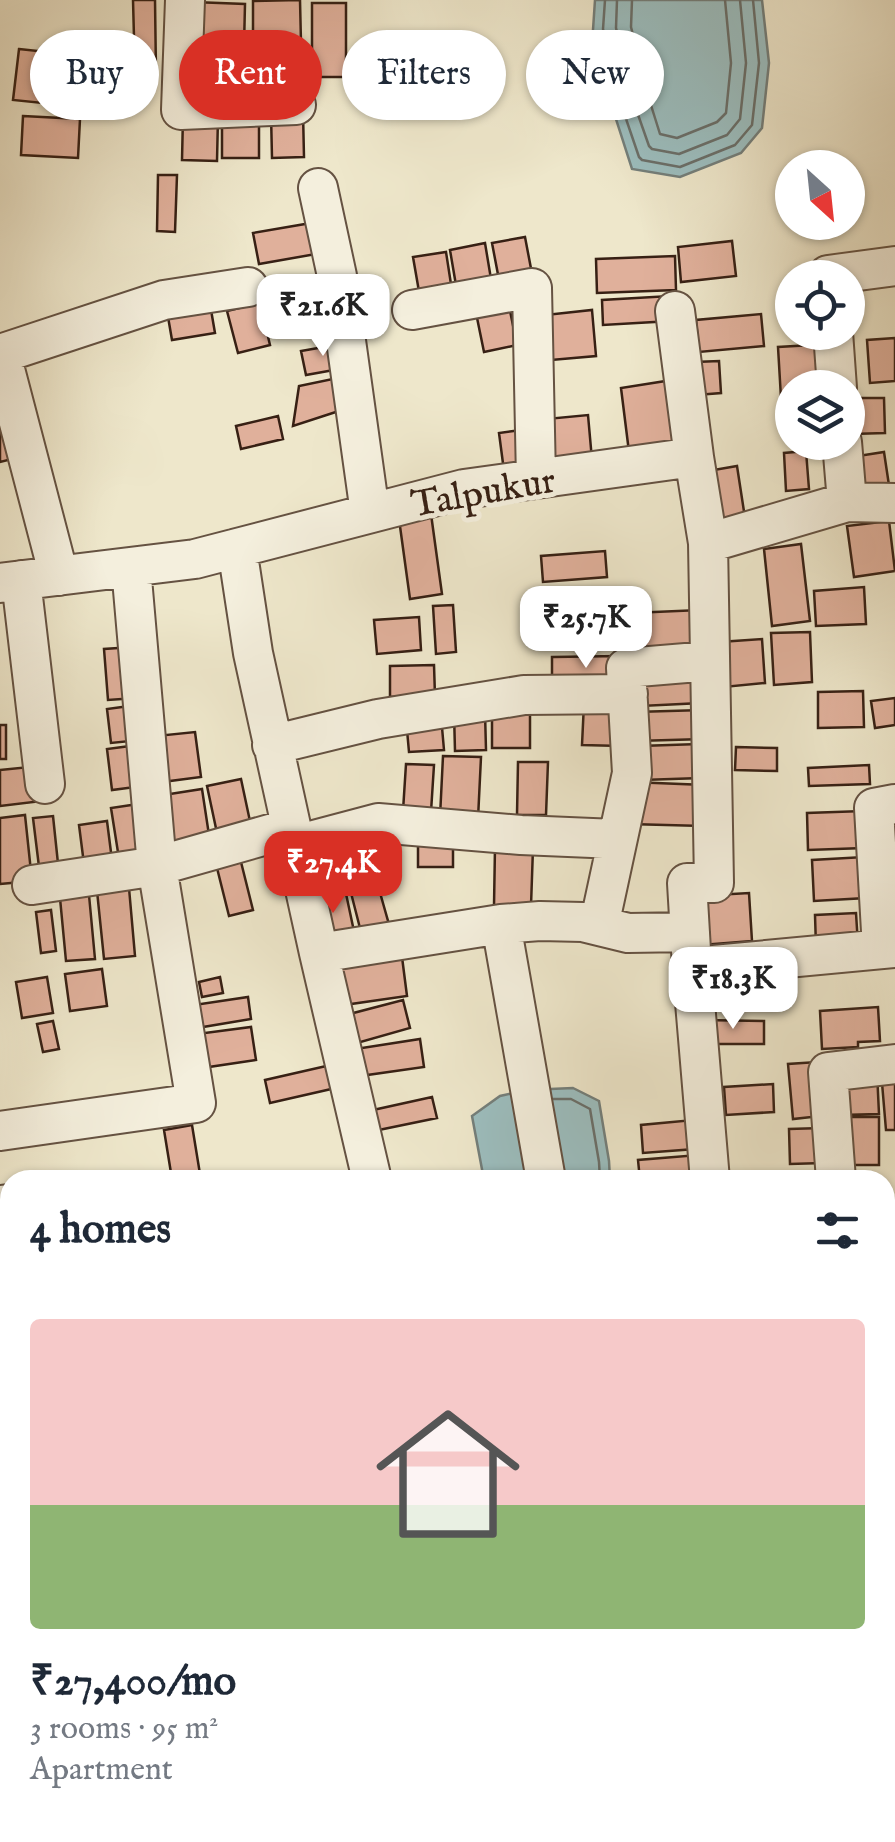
<!DOCTYPE html>
<meta charset="utf-8">
<style>
body{margin:0;font-family:"IM FELL English",serif;background:#f2f2f3;color:#1f2937;height:100vh;display:flex;flex-direction:column;font-size:38px;white-space:nowrap}
*{box-sizing:border-box;margin:0}
p{font-size:32px;color:#747a83}
.icon{flex:none;width:55px;height:55px;fill:none;stroke:currentColor;stroke-width:2;stroke-linecap:round;stroke-linejoin:round}
.map{position:relative;flex:1;overflow:hidden}
.drawer{position:absolute;left:0px;top:1170px;width:895px;height:672px;display:flex;flex-direction:column;background:#fff;border-radius:30px 30px 0 0;box-shadow:0 2px 8px #0004}
.drawer>*{flex:none}
.banner{position:absolute;left:30px;top:30px;width:835px;height:90px;display:flex;gap:20px}
.needle{width:65px;rotate:153deg}
.controls{position:absolute;left:775px;top:150px;display:grid;gap:20px}
.controls a{display:grid;place-items:center;width:90px;height:90px;border-radius:50%;background:#fff;box-shadow:0 2px 8px #0004;font-size:50px}
.price{position:absolute;translate:-50% -85px;padding:0 22px;border-radius:20px;background:#fff;color:#222;font-size:32px;line-height:65px;filter:drop-shadow(0 2px 5px #0008)}
.price::after{content:'';position:absolute;left:50%;top:60px;width:30px;height:22px;margin-left:-15px;background:inherit;clip-path:polygon(0 0,100% 0,50% 100%)}
.price.selected{background:#d93025;color:#fff}
ul{padding:0;list-style:none}
li{display:grid;align-content:center;gap:20px;height:530px;padding:0 30px}
li+li{border-top:2px solid #e0e1e3}
li span{display:grid;place-items:center;height:310px;border-radius:10px;color:#555}
li>.icon{margin-inline-start:auto}
span .icon{width:180px;height:180px;fill:#fffc;stroke-width:1}
li b{font-size:42px}
h2{display:flex;justify-content:space-between;align-items:center;height:120px;padding:0 30px;font-size:42px}
.chip{padding:0 35px;border-radius:45px;background:#fff;box-shadow:0 2px 8px #0004;font-size:35px;line-height:90px}
.chip.selected{background:#d93025;color:#fff}
.map>svg:first-child{display:block}
.water{fill:#9cbebf;stroke:#747f7b;stroke-width:2.5}
.lines{fill:none;stroke-linecap:round;stroke-linejoin:round}
.shore{stroke:#6a6f6a;stroke-width:2.5}
.building{fill:#e0b09b;stroke:#372014;stroke-width:2.5}
.minor-casing{stroke:#655242;stroke-width:42}
.minor{stroke:#f4efdd;stroke-width:38}
.labels{text-anchor:middle;stroke-width:10;stroke-linejoin:round;paint-order:stroke}
.street-label{font-size:38px;fill:#372014;stroke:#f4efdd}
</style>
<div class="map">
<svg width="895" height="1842" viewBox="0 0 895 1842">
<rect width="100%" height="100%" fill="#eee7cb"/>
<filter id="stains"><feTurbulence type="fractalNoise" baseFrequency=".002" numOctaves="4"/><feColorMatrix values="0 0 0 0 .2 0 0 0 0 .09 0 0 0 0 .02 0 0 0 .5 -.17"/></filter>
<radialGradient id="worn" r=".72"><stop offset=".6" stop-color="#630" stop-opacity="0"/><stop offset="1" stop-color="#630" stop-opacity=".3"/></radialGradient>
<path class="water" d="M 595,0 L 762,0 L 769,63 L 762,128 L 741,153 L 680,177 L 632,169 L 614,113 L 593,30 Z
M 573,1088 L 599,1101 L 609,1161 L 610,1180 L 484,1180 L 472,1116 L 500,1096 L 527,1090 Z"/>
<g class="lines">
<path class="shore" d="M 605,0 L 603,29 L 623,110 L 639,157 L 642,160 L 680,167 L 735,145 L 752,125 L 759,63 L 753,0
M 617,0 L 616,28 L 635,106 L 649,146 L 652,149 L 679,154 L 727,135 L 740,119 L 746,63 L 740,0
M 632,0 L 631,27 L 650,102 L 660,134 L 677,138 L 717,122 L 726,113 L 731,63 L 725,0
M 553,1099 L 571,1099 L 590,1109 L 599,1162 L 600,1180"/>
</g>
<path class="building" d="M 133,0 L 155,0 L 156,74 L 135,75 Z
M 300,0 L 301,43 L 253,44 L 253,1 Z
M 193,2 L 245,4 L 244,46 L 191,45 Z
M 312,3 L 346,3 L 346,77 L 312,77 Z
M 19,49 L 57,53 L 52,104 L 13,100 Z
M 222,112 L 259,112 L 259,158 L 222,158 Z
M 303,112 L 304,157 L 272,158 L 271,114 Z
M 23,116 L 80,119 L 78,158 L 21,155 Z
M 183,116 L 218,117 L 217,161 L 182,160 Z
M 158,175 L 177,175 L 175,232 L 157,231 Z
M 311,223 L 316,254 L 259,264 L 253,233 Z
M 525,237 L 533,279 L 500,285 L 492,243 Z
M 732,241 L 736,276 L 681,282 L 678,247 Z
M 485,243 L 493,291 L 458,297 L 450,250 Z
M 446,252 L 453,297 L 421,303 L 413,257 Z
M 675,256 L 676,290 L 597,293 L 596,259 Z
M 670,296 L 671,321 L 603,325 L 602,300 Z
M 508,301 L 517,345 L 484,352 L 475,308 Z
M 260,303 L 270,345 L 238,353 L 227,311 Z
M 210,304 L 215,333 L 172,340 L 167,311 Z
M 592,310 L 596,356 L 540,361 L 536,316 Z
M 761,314 L 764,346 L 699,352 L 696,320 Z
M 895,338 L 895,381 L 870,383 L 867,340 Z
M 341,344 L 345,368 L 306,375 L 301,351 Z
M 829,344 L 831,388 L 792,388 L 792,397 L 781,398 L 778,347 Z
M 719,361 L 721,393 L 697,395 L 695,362 Z
M 347,376 L 345,409 L 293,426 L 299,386 Z
M 672,380 L 681,445 L 629,452 L 621,388 Z
M 851,398 L 884,398 L 885,433 L 852,434 Z
M 588,415 L 592,460 L 551,464 L 546,419 Z
M 278,416 L 283,439 L 241,449 L 236,426 Z
M 0,418 L 24,456 L 0,462 Z
M 521,430 L 527,468 L 504,471 L 499,433 Z
M 806,451 L 809,489 L 786,491 L 784,453 Z
M 884,452 L 890,492 L 864,496 L 858,456 Z
M 737,466 L 745,518 L 716,522 L 708,471 Z
M 431,514 L 442,594 L 410,599 L 399,519 Z
M 889,521 L 895,571 L 854,577 L 847,526 Z
M 801,544 L 810,621 L 772,626 L 764,549 Z
M 605,551 L 607,577 L 543,582 L 541,556 Z
M 864,587 L 866,624 L 816,626 L 814,591 Z
M 453,605 L 456,652 L 436,654 L 433,606 Z
M 700,610 L 701,647 L 634,650 L 632,613 Z
M 419,617 L 421,650 L 377,654 L 374,620 Z
M 810,632 L 812,682 L 774,685 L 771,633 Z
M 762,639 L 765,683 L 724,687 L 720,642 Z
M 133,647 L 136,698 L 108,700 L 104,649 Z
M 619,656 L 619,686 L 552,687 L 552,657 Z
M 434,665 L 435,696 L 390,697 L 390,666 Z
M 700,670 L 701,703 L 641,706 L 640,672 Z
M 863,691 L 864,727 L 818,728 L 818,692 Z
M 895,698 L 895,725 L 875,728 L 871,701 Z
M 584,703 L 623,704 L 621,746 L 582,745 Z
M 137,705 L 141,740 L 111,743 L 107,709 Z
M 492,710 L 530,710 L 530,748 L 492,748 Z
M 703,710 L 704,739 L 636,741 L 635,712 Z
M 485,712 L 486,750 L 455,751 L 454,713 Z
M 441,716 L 444,750 L 409,752 L 406,719 Z
M 0,725 L 6,725 L 6,759 L 0,759 Z
M 195,732 L 201,777 L 162,782 L 156,736 Z
M 699,744 L 701,778 L 642,780 L 640,746 Z
M 138,745 L 143,786 L 112,790 L 107,749 Z
M 736,747 L 777,748 L 777,771 L 735,770 Z
M 443,756 L 481,757 L 478,819 L 440,817 Z
M 518,762 L 548,762 L 546,815 L 517,815 Z
M 406,764 L 434,765 L 431,812 L 403,811 Z
M 869,765 L 870,784 L 809,786 L 808,768 Z
M 39,766 L 42,801 L 0,806 L 0,770 Z
M 241,779 L 251,826 L 217,833 L 207,786 Z
M 631,782 L 705,785 L 703,826 L 629,824 Z
M 202,789 L 209,835 L 164,843 L 157,796 Z
M 145,803 L 154,859 L 120,865 L 111,808 Z
M 863,811 L 864,848 L 808,850 L 807,813 Z
M 25,815 L 32,881 L 0,884 L 0,818 Z
M 53,816 L 59,873 L 40,875 L 33,818 Z
M 107,821 L 113,868 L 85,872 L 79,825 Z
M 418,834 L 453,834 L 453,867 L 418,867 Z
M 495,847 L 533,848 L 531,906 L 494,906 Z
M 864,857 L 866,898 L 814,901 L 812,860 Z
M 240,858 L 253,910 L 229,916 L 216,864 Z
M 377,882 L 390,928 L 362,936 L 350,889 Z
M 129,888 L 135,956 L 104,959 L 97,891 Z
M 345,889 L 355,936 L 321,944 L 311,896 Z
M 749,893 L 752,941 L 702,945 L 698,896 Z
M 89,895 L 95,959 L 66,961 L 60,898 Z
M 51,910 L 56,951 L 41,953 L 36,912 Z
M 856,913 L 858,945 L 816,947 L 815,915 Z
M 402,957 L 407,996 L 337,1006 L 331,967 Z
M 102,969 L 107,1006 L 70,1011 L 65,974 Z
M 47,977 L 53,1013 L 22,1018 L 16,982 Z
M 220,977 L 223,993 L 202,997 L 199,982 Z
M 248,997 L 251,1019 L 197,1028 L 194,1005 Z
M 403,1000 L 410,1028 L 350,1045 L 342,1016 Z
M 878,1007 L 880,1041 L 858,1042 L 858,1047 L 822,1049 L 820,1011 Z
M 702,1020 L 764,1021 L 764,1044 L 702,1044 Z
M 53,1021 L 59,1049 L 43,1052 L 37,1024 Z
M 251,1027 L 256,1060 L 202,1068 L 197,1034 Z
M 420,1039 L 424,1067 L 353,1077 L 349,1050 Z
M 817,1062 L 821,1116 L 793,1119 L 788,1064 Z
M 335,1064 L 340,1087 L 270,1103 L 265,1080 Z
M 895,1070 L 895,1130 L 886,1130 L 881,1071 Z
M 877,1072 L 879,1114 L 841,1115 L 839,1073 Z
M 773,1084 L 774,1112 L 726,1115 L 724,1087 Z
M 432,1097 L 437,1118 L 369,1132 L 364,1112 Z
M 845,1117 L 879,1117 L 879,1165 L 845,1165 Z
M 693,1120 L 695,1149 L 643,1153 L 641,1125 Z
M 192,1125 L 200,1174 L 172,1179 L 164,1130 Z
M 822,1128 L 823,1163 L 790,1164 L 789,1129 Z
M 698,1155 L 700,1180 L 640,1180 L 638,1160 Z
M 895,1208 L 895,1260 L 893,1260 L 890,1209 Z
M 10,1408 L 10,1443 L 0,1445 L 0,1409 Z
M 10,1473 L 10,1513 L 0,1514 L 0,1474 Z
M 10,1593 L 10,1632 L 0,1634 L 0,1595 Z
M 0,1775 L 10,1832 L 14,1842 L 0,1842 Z
M 336,1832 L 370,1832 L 372,1842 L 338,1842 Z"/>
<g class="lines">
<defs>
<path id="minor" d="M 185,0 L 181,110 L 296,105
M 318,188 L 337,276 L 370,513
M 828,278 L 828,275 L 895,266
M 412,310 L 532,288 L 536,479
M 675,311 L 694,457
M 833,332 L 837,388
M 0,354 L 164,300 L 248,287
M 1,354 L 59,576
M 842,442 L 847,502
M 708,543 L 714,883 L 687,883 L 692,967 L 710,1180
M 237,548 L 253,653 L 319,953 L 372,1180
M 21,580 L 45,784
M 0,583 L 195,559 L 464,489 L 694,457 L 708,543 L 847,502 L 895,503
M 272,745 L 378,719 L 524,695 L 628,694
M 295,845 L 378,823 L 521,835 L 616,839
M 32,885 L 157,866 L 291,828
M 501,924 L 546,1180
M 599,926 L 632,773 L 626,668 L 710,661
M 882,949 L 874,808 L 895,804
M 319,953 L 501,924 L 540,921 L 583,922 L 628,933 L 690,932
M 692,967 L 895,948
M 0,1131 L 196,1103 L 157,866 L 131,567
M 836,1180 L 828,1072 L 895,1064
M 0,1205 L 10,1204
M 885,1289 L 895,1288
M 0,1333 L 10,1331
M 0,1469 L 10,1467
M 0,1525 L 10,1524
M 0,1710 L 10,1707
M 0,1745 L 10,1745
M 885,1786 L 895,1784
M 315,1832 L 317,1842
M 549,1832 L 565,1842
M 611,1832 L 626,1842
M 760,1832 L 761,1842"/>
</defs>
<use href="#minor" class="minor-casing"/>
<use href="#minor" class="minor"/>
</g>
<g class="labels">
<g class="street-label">
<text transform="translate(483 491) rotate(-10)" y="13">Talpukur</text>
</g>
</g>
<rect width="100%" height="100%" filter="url(#stains)"/>
<rect width="100%" height="100%" fill="url(#worn)"/>
</svg>
<div class="controls">
<a><svg class="needle" viewBox="-14 -14 28 28"><path d="M0-13l5 13h-10z" fill="#e53935"/><path d="M0 13l5-13h-10z" fill="#747a83"/></svg></a>
<a><svg class="icon" aria-label="locate" viewBox="0 0 24 24"><circle cx="12" cy="12" r="6"/><path d="M12 2v4M12 18v4M2 12h4M18 12h4"/></svg></a>
<a><svg class="icon" aria-label="layers" viewBox="0 0 24 24"><path d="M12 4l9 5-9 5-9-5zM3 14l9 5 9-5"/></svg></a>
</div>
<b class="price" style="left:323px;top:359px">₹21.6K</b>
<b class="price" style="left:586px;top:671px">₹25.7K</b>
<b class="price selected" style="left:333px;top:916px">₹27.4K</b>
<b class="price" style="left:733px;top:1032px">₹18.3K</b>
<div class="banner">
<a class="chip">Buy</a>
<a class="chip selected">Rent</a>
<a class="chip">Filters</a>
<a class="chip">New</a>
</div>
<section class="drawer">
<h2>4 homes<svg class="icon" aria-label="filters" viewBox="0 0 24 24"><path d="M4 7h16M4 17h16"/><circle cx="9" cy="7" r="2"/><circle cx="15" cy="17" r="2"/></svg></h2>
<ul>
<li><span style="background:linear-gradient(#f6c9c9 60%,#8fb573 0)"><svg class="icon" aria-label="home" viewBox="0 0 24 24"><path d="M3 11l9-7 9 7M6 9v11h12V9"/></svg></span><div><b>₹27,400/mo</b><p>3 rooms · 95 m²</p><p>Apartment</p></div></li>
</ul>
</section>
</div>
